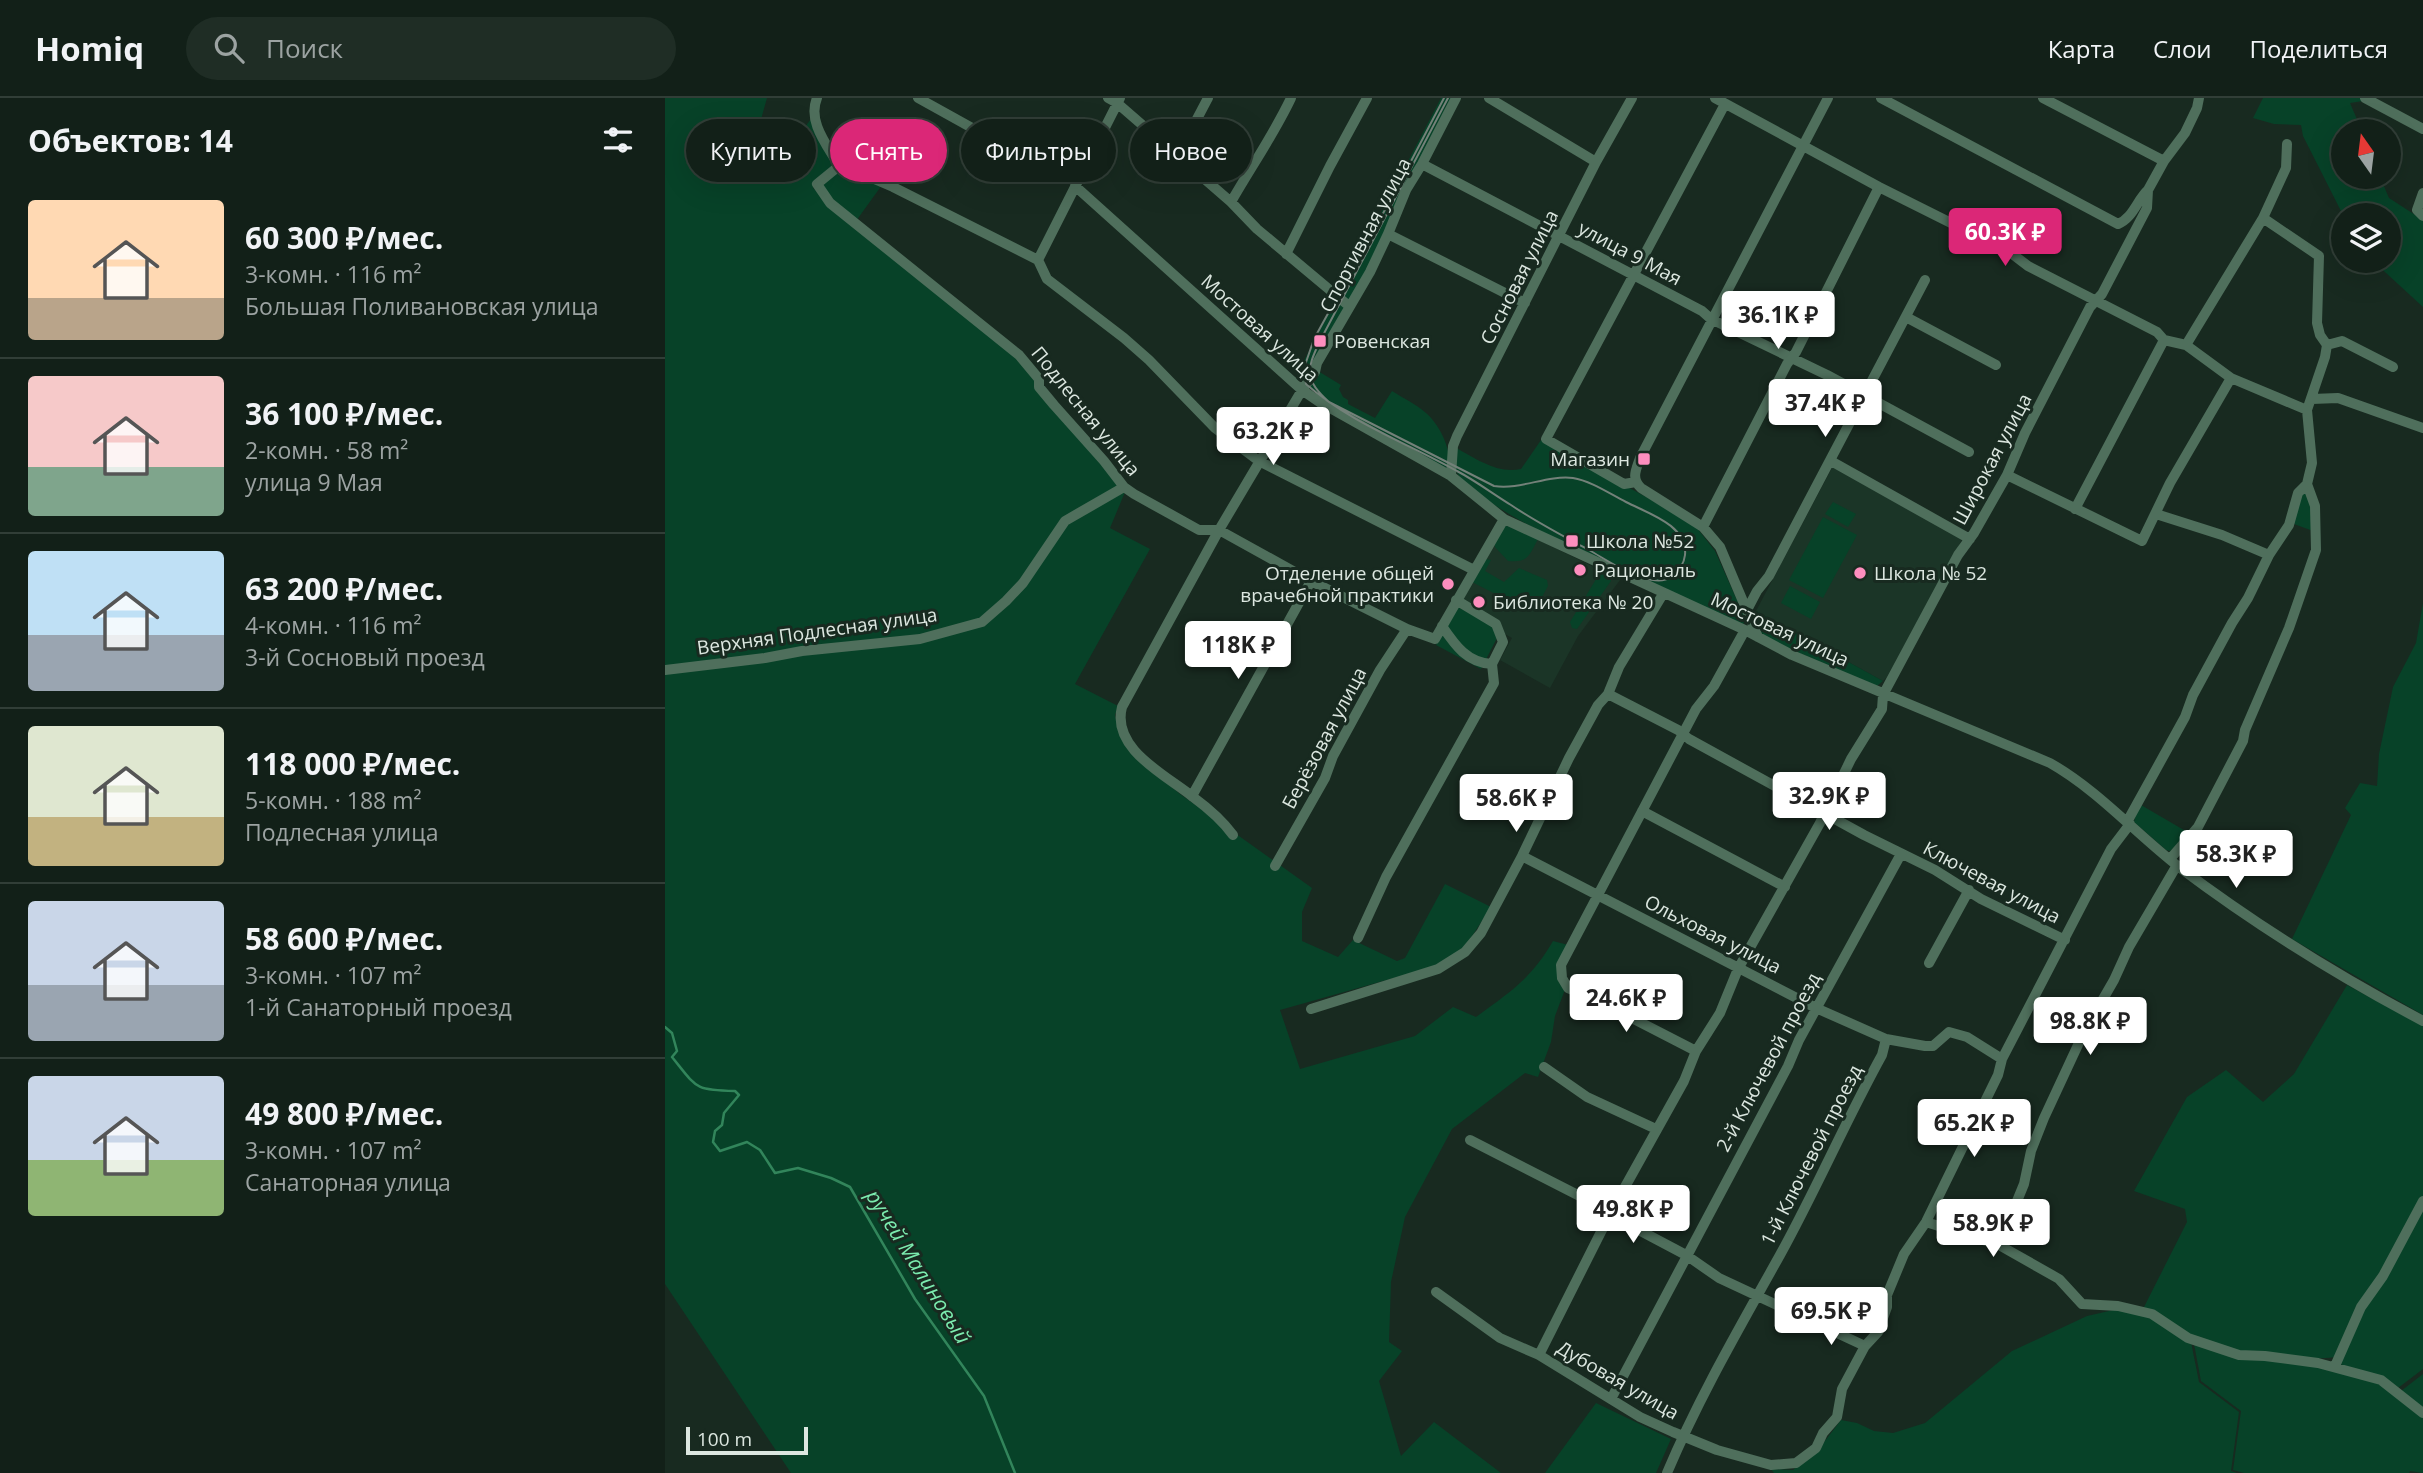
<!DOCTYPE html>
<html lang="ru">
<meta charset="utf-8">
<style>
body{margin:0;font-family:"Open Sans",sans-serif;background:#1f2d25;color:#f1f3f6;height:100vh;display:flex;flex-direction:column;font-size:26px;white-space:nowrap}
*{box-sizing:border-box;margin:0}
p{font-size:23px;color:#9ca3a2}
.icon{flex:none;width:38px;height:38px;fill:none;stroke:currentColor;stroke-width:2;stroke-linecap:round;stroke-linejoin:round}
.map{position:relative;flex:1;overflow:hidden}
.details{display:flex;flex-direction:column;background:#122018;width:665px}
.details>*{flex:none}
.guide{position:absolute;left:21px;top:21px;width:665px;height:63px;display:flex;gap:14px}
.needle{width:46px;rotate:346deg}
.fabs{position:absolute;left:1666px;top:21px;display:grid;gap:14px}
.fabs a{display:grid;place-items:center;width:70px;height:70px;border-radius:50%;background:#122018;box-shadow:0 7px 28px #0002,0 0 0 2px #313e37;font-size:35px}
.scale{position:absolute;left:21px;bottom:18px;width:122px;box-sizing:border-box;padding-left:7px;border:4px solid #dce7e0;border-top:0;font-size:19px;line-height:24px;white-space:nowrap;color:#dce7e0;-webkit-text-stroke:5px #182a20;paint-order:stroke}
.price{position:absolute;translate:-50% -60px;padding:0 16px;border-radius:7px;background:#fff;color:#222;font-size:23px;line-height:46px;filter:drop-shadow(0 2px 4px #0008)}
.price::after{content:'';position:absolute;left:50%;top:42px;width:21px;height:16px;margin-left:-10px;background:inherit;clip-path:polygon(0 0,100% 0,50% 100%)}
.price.current{background:#db2777;color:#fff}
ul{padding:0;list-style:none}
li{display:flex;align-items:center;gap:21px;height:175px;padding:0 28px}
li+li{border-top:2px solid #313e37}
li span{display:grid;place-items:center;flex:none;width:196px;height:140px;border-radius:7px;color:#555}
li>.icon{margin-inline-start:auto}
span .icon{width:84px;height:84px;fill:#fffc;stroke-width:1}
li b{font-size:30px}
h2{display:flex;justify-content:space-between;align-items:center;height:84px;padding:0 28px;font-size:30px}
.pill{padding:0 24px;border-radius:32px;background:#122018;box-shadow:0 7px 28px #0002,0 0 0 2px #313e37;font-size:24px;line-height:63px}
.pill.current{background:#db2777;color:#fff}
header{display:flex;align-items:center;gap:42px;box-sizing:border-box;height:98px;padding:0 35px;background:#122018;border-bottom:2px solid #313e37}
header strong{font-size:33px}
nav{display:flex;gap:38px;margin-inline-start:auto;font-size:24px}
.search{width:490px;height:63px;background:#1f2d25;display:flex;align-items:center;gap:18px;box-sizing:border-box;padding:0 24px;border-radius:38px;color:#9ca3a2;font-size:26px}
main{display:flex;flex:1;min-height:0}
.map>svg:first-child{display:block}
.built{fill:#1b3527}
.green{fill:#074228}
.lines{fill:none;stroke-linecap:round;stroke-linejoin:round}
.stream{stroke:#32855b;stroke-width:2.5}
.minor{stroke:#4f6f5c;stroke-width:10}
.tram{stroke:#738179;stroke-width:2}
.poi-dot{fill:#fd8ebe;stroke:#182a20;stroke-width:2.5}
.labels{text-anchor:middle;stroke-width:6;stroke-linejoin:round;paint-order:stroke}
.street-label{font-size:19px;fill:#dce7e0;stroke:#182a20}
.poi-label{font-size:19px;fill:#dce7e0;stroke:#182a20;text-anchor:start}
.water-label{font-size:21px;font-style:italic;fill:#7bebae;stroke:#182a20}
</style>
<header>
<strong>Homiq</strong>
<div class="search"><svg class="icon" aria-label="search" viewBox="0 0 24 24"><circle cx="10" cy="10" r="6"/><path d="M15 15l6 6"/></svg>Поиск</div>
<nav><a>Карта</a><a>Слои</a><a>Поделиться</a></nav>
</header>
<main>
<section class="details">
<h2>Объектов: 14<svg class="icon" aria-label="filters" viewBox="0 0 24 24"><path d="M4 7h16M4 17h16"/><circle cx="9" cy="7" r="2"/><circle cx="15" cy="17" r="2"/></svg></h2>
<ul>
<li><span style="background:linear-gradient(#ffd9b3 70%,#b9a48a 0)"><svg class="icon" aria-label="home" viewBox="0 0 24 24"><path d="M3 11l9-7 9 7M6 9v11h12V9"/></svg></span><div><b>60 300 ₽/мес.</b><p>3-комн. · 116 m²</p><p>Большая Поливановская улица</p></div></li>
<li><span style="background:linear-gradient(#f6c9c9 65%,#7fa58c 0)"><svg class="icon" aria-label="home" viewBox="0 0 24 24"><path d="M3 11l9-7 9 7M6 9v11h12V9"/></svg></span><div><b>36 100 ₽/мес.</b><p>2-комн. · 58 m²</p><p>улица 9 Мая</p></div></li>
<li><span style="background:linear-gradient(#bfe0f5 60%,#9aa5b1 0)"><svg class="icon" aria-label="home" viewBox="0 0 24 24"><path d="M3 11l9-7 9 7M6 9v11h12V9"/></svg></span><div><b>63 200 ₽/мес.</b><p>4-комн. · 116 m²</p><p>3-й Сосновый проезд</p></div></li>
<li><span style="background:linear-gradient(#dfe7d0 65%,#c2b280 0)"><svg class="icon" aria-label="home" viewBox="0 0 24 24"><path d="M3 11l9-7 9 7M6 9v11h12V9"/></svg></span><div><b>118 000 ₽/мес.</b><p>5-комн. · 188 m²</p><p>Подлесная улица</p></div></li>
<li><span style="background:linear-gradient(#c9d6e8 60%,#9aa5b1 0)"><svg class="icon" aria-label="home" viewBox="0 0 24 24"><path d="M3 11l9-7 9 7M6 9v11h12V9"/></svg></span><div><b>58 600 ₽/мес.</b><p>3-комн. · 107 m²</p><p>1-й Санаторный проезд</p></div></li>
<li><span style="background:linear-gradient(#c9d6e8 60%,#8fb573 0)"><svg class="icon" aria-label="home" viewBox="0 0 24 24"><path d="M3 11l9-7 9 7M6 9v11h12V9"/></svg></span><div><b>49 800 ₽/мес.</b><p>3-комн. · 107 m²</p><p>Санаторная улица</p></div></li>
</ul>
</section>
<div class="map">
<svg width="1758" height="1375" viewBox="0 0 1758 1375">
<rect width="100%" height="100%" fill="#182a20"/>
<path class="built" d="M 1168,368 L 1298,440 L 1222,579 L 1218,583 L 1091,513 Z
M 846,428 L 955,482 L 913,538 L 885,590 L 835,562 L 847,540 L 791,508 L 835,429 Z"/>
<path class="green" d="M 0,0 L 102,0 L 95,25 L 136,34 L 146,21 L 169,67 L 148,90 L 357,263 L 460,394 L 445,430 L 485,451 L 410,586 L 453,608 L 450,617 L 452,626 L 475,662 L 515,696 L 647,790 L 637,814 L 637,843 L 673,859 L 688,842 L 732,863 L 740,860 L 780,786 L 826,809 L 798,852 L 775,867 L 615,912 L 635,971 L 750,938 L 788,909 L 811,919 C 846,893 866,881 888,843 L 907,848 L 896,867 L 901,889 L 890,918 L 886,944 L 873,979 L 860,975 L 787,1031 L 740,1119 L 726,1184 L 724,1244 L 737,1253 L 714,1283 L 736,1358 L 769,1324 L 836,1375 L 126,1375 L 0,1186 Z
M 776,0 L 787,0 L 721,136 L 642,282 L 635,283 L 632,276 Z
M 1598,0 L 1696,0 L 1698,3 L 1685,5 L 1697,33 L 1678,33 L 1678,79 L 1715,79 L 1724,100 L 1758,122 L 1758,209 L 1708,163 L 1724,163 L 1724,117 L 1678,117 L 1638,38 L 1636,27 L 1609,26 L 1588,20 Z
M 177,71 L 217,87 L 191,123 C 178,112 159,101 157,84 Z
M 653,273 L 676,287 L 674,291 L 678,299 L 683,302 L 683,306 L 710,320 L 727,293 C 738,300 751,306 761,315 C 775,327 788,354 783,371 L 658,303 L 644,288 Z
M 876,342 L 994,406 L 1032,430 L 1050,453 L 1080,520 L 1078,527 C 1024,502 813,417 791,373 L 791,350 C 812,361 832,376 856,371 Z
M 1642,392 L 1649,407 L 1648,433 L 1629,426 L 1635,397 Z
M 1168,404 L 1191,416 L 1183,429 L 1160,416 Z
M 1158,419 L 1192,437 L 1158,500 L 1124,482 Z
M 840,427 L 873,441 C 864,458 863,465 843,463 L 830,449 L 828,442 Z
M 821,461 L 826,462 L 820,473 L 839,484 L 854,470 L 882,482 L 883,488 L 871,510 L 862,512 L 805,483 Z
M 936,473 L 945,477 L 946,483 L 912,531 L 907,530 L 905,524 Z
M 1125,488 L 1155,504 L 1146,521 L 1116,505 Z
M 1758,505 L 1758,917 L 1627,841 L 1686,717 L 1680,710 L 1695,685 L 1712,688 L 1714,656 L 1728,589 L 1751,545 Z
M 791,508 L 830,529 L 833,538 L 816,571 L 771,547 Z
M 1091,513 L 1218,583 L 1212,588 L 1132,554 L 1100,539 L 1095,533 L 1087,514 Z
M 1476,707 L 1524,735 L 1505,753 L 1501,752 L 1469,724 L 1471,715 Z
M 1682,887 L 1758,928 L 1758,1098 L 1672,1259 C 1625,1264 1568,1258 1525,1239 C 1509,1231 1493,1220 1478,1211 L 1522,1124 L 1520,1111 L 1469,1093 L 1522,999 L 1561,972 L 1598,1004 L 1629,976 Z
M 1758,1109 L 1758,1271 L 1733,1290 L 1675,1266 L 1700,1211 Z
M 1453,1211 L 1486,1219 L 1526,1244 L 1534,1284 L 1574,1314 L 1566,1373 L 1572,1375 L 1109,1375 L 1106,1371 L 1128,1372 L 1156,1348 L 1176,1322 L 1192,1325 L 1209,1333 L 1228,1335 L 1260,1325 L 1347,1253 L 1422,1218 Z
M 1529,1246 L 1652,1268 L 1715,1284 L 1758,1319 L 1758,1375 L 1745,1373 L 1744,1375 L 1579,1375 L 1568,1372 L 1576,1313 L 1536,1283 Z
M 1758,1276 L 1758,1312 L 1736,1293 Z
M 931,1305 L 1006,1341 L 991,1375 L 880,1375 Z"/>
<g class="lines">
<path class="stream" d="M 0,929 L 7,935 L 12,953 L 7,959 C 32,990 29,992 70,993 L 74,997 L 59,1015 L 57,1027 L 50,1033 L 48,1044 L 55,1053 L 82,1044 L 95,1052 L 110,1075 L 133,1070 L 166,1080 L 185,1089 L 250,1201 L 319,1298 L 350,1375"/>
<path class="minor" d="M 152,0 C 142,24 163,48 174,68
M 253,0 L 352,55
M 443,0 L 452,5 L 566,104 L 592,131 L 684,208
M 824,0 L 931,64
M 1050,0 L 1214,89 L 1346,155 L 1363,168 L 1492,234 L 1499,242 L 1521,247 L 1566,280 L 1642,312
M 1216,0 L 1453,126 C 1468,120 1472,102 1483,92
M 1378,0 L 1499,63
M 1700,0 L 1758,31
M 513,57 L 543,0
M 757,66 L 1037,213 L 1046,221 L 1162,277 L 1304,354
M 174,68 L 152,86 L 165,105 L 354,257 L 374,281 L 374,289 L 389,307 L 439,363 L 459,389 L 469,396 L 534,432 L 554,432 L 646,483 L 742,531 L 770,541 L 839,421
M 174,68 L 186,71 L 228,89 L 373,162 L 382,181 L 459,240 L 484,262 L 550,330 L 594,363 L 809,472
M 410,88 L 637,292 L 656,305 L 786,378 L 839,421 L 1080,532 L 1127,557 L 1385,665 C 1434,693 1470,735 1514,769 C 1591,827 1673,878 1758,923
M 1758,95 L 1752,112 L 1758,118
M 566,104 C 586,69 609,36 626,0
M 723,136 L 860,205
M 621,156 L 665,68 L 702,0
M 373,162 L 455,0
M 1241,219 L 1331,267
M 1521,247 L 1598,120 L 1621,70 L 1622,46
M 1662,247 L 1677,243 L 1728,269
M 1647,301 L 1673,300 L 1758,330
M 1166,363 L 1305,441
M 1342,377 L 1477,443 L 1505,385 L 1566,280
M 786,378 L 788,348 L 792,338 L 931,64 L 967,0
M 971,384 L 959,386 L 881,341 L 1060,6
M 1410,411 L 1499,242
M 1491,416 L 1557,437 L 1604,457
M 1038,429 L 1122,266 L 1131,254 L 1214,89
M 791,502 L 831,526 L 838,544 L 827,566
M 1082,512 L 1092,493 L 1104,478 L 1260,182
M 777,528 C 790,547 802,565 827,566
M 1093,539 L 1055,449 L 1038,429 L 976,390 C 966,380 971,372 975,360 L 1163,0
M 0,572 L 100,560 L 137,553 L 255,541 L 317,524 L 341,503 L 358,485 L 400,423 L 459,389
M 943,596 L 1013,632 L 1024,641 L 1199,737 L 1270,772 L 1316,801 L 1400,842
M 527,698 L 646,483
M 977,713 L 1120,789
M 1462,724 L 1520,619 L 1528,597 L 1567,525 L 1583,500 L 1604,457 L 1624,427 L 1633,395 L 1642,386 L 1647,365 L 1642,312 L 1660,259 L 1662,247 L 1655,237 L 1652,225 L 1654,158 L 1598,120
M 568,737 C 557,722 543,710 528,699 C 501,677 446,651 457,609 L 554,432 L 637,292 L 650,274 L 652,265 L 705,174 L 723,136 L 741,92 L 757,66 L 791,0
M 857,758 L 1151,910 L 1221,941 L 1260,948 L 1268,948 L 1284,934 L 1302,939 L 1337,961
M 1505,761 L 1533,729 L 1578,643 L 1580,632 L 1624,530 L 1651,452 L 1650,408 L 1642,386
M 610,768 L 660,680 L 668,658 L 715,572 L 742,531
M 693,840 L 721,779 L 829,585 L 827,566
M 1264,865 L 1304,792
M 646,911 L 773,871 L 800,854 L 816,835 L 857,758 L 904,660 L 933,607 L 943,596 L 954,569 L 998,496
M 1031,953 L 930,901 L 903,890 L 897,880 L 896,867 L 1031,611 L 1049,588 L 1080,532
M 879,969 L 922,999 L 991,1031
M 805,1042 L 946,1114 L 953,1121 L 1021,1157 L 1054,1180 L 1200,1248
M 1261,1124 L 1334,1147 L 1394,1181 L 1417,1206 L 1453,1208 L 1487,1216 L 1523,1240 L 1574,1257 L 1600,1258 L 1653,1265 L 1716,1282 L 1758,1315
M 1334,1147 L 1359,1086 L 1366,1053 L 1379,1020 L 1419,934 L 1449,882 L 1464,849 L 1512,767
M 771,1194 L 835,1240 L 874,1257 L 975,1319 L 1008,1334 L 1052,1352 L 1106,1367 L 1131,1365 L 1151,1350 L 1158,1335 L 1172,1319 L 1177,1291 L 1200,1248 L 1213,1234 L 1222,1209 L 1222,1197 L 1239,1156 L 1261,1124 L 1333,977 L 1337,961 L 1446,751 L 1465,726
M 874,1257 L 946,1114 L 1019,983 L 1031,953 L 1055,915 L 1073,871 L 1155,725 L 1186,661 L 1217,611 L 1218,597 L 1293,457 L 1309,435 L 1342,377 L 1360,335 L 1425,209 L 1437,196 L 1482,110 L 1483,92 L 1499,63 L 1520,35 L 1532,10 L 1534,0
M 1670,1268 L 1696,1209 L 1718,1178 L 1758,1103
M 946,1301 L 1123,968 L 1134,942 L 1236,756
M 1002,1375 C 1034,1299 1075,1229 1115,1157 C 1151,1092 1181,1022 1217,957 L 1221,941"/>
<path class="tram" d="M 779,0 L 732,90 L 649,241 L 639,270 L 641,286 C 684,324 742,345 792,373 C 811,383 828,396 846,407 C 871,424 898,438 924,452 C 938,460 951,469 966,475 C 978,480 995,487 1006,479 C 1013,474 1019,466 1020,457 C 1023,427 982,415 961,404 C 945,396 926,383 908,380 C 881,377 856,392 829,388 L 664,304 C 639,282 641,272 655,243 L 783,0"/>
</g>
<g class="poi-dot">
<rect x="648" y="236" width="14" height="14" rx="3.5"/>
<rect x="972" y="354" width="14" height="14" rx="3.5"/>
<rect x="900" y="436" width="14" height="14" rx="3.5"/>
<circle cx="915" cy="472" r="7"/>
<circle cx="1195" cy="475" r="7"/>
<circle cx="783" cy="486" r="7"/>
<circle cx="814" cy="504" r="7"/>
</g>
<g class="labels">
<g class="street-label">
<text transform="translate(700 137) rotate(-62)" y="7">Спортивная улица</text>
<text transform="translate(965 155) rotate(28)" y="7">улица 9 Мая</text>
<text transform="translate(854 179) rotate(-63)" y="7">Сосновая улица</text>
<text transform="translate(595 230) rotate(42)" y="7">Мостовая улица</text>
<text transform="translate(421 313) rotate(51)" y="7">Подлесная улица</text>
<text transform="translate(1327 361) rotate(-62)" y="7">Широкая улица</text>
<text transform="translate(1115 531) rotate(25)" y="7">Мостовая улица</text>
<text transform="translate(152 533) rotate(-8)" y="7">Верхняя Подлесная улица</text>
<text transform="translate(659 640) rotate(-62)" y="7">Берёзовая улица</text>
<text transform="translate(1327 784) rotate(28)" y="7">Ключевая улица</text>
<text transform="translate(1048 836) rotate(27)" y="7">Ольховая улица</text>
<text transform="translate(1103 964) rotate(-62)" y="7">2-й Ключевой проезд</text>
<text transform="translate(1146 1057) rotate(-63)" y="7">1-й Ключевой проезд</text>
<text transform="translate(953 1282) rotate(30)" y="7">Дубовая улица</text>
</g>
<g class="poi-label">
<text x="669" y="250">Ровенская</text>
<text x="965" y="368" text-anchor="end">Магазин</text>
<text x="921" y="450">Школа №52</text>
<text x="929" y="479">Рациональ</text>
<text x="769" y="482" text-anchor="end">Отделение общей<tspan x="769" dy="22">врачебной практики</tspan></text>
<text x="1209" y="482">Школа № 52</text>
<text x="828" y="511">Библиотека № 20</text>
</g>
<g class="water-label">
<text transform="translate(253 1169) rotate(58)" y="7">ручей Малиновый</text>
</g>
</g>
</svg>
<div class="fabs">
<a><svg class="needle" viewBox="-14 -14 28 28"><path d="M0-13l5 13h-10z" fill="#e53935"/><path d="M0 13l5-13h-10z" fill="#9ca3a2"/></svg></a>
<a><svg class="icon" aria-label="layers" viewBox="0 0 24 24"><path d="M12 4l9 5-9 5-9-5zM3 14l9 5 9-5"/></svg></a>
</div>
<div class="scale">100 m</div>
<b class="price current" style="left:1340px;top:170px">60.3K ₽</b>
<b class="price" style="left:1113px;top:253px">36.1K ₽</b>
<b class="price" style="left:1160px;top:341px">37.4K ₽</b>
<b class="price" style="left:608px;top:369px">63.2K ₽</b>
<b class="price" style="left:573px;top:583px">118K ₽</b>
<b class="price" style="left:1164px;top:734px">32.9K ₽</b>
<b class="price" style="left:851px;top:736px">58.6K ₽</b>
<b class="price" style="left:1571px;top:792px">58.3K ₽</b>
<b class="price" style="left:961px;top:936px">24.6K ₽</b>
<b class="price" style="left:1425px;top:959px">98.8K ₽</b>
<b class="price" style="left:1309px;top:1061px">65.2K ₽</b>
<b class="price" style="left:968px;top:1147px">49.8K ₽</b>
<b class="price" style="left:1328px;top:1161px">58.9K ₽</b>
<b class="price" style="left:1166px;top:1249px">69.5K ₽</b>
<div class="guide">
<a class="pill">Купить</a>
<a class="pill current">Снять</a>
<a class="pill">Фильтры</a>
<a class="pill">Новое</a>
</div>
</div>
</main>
